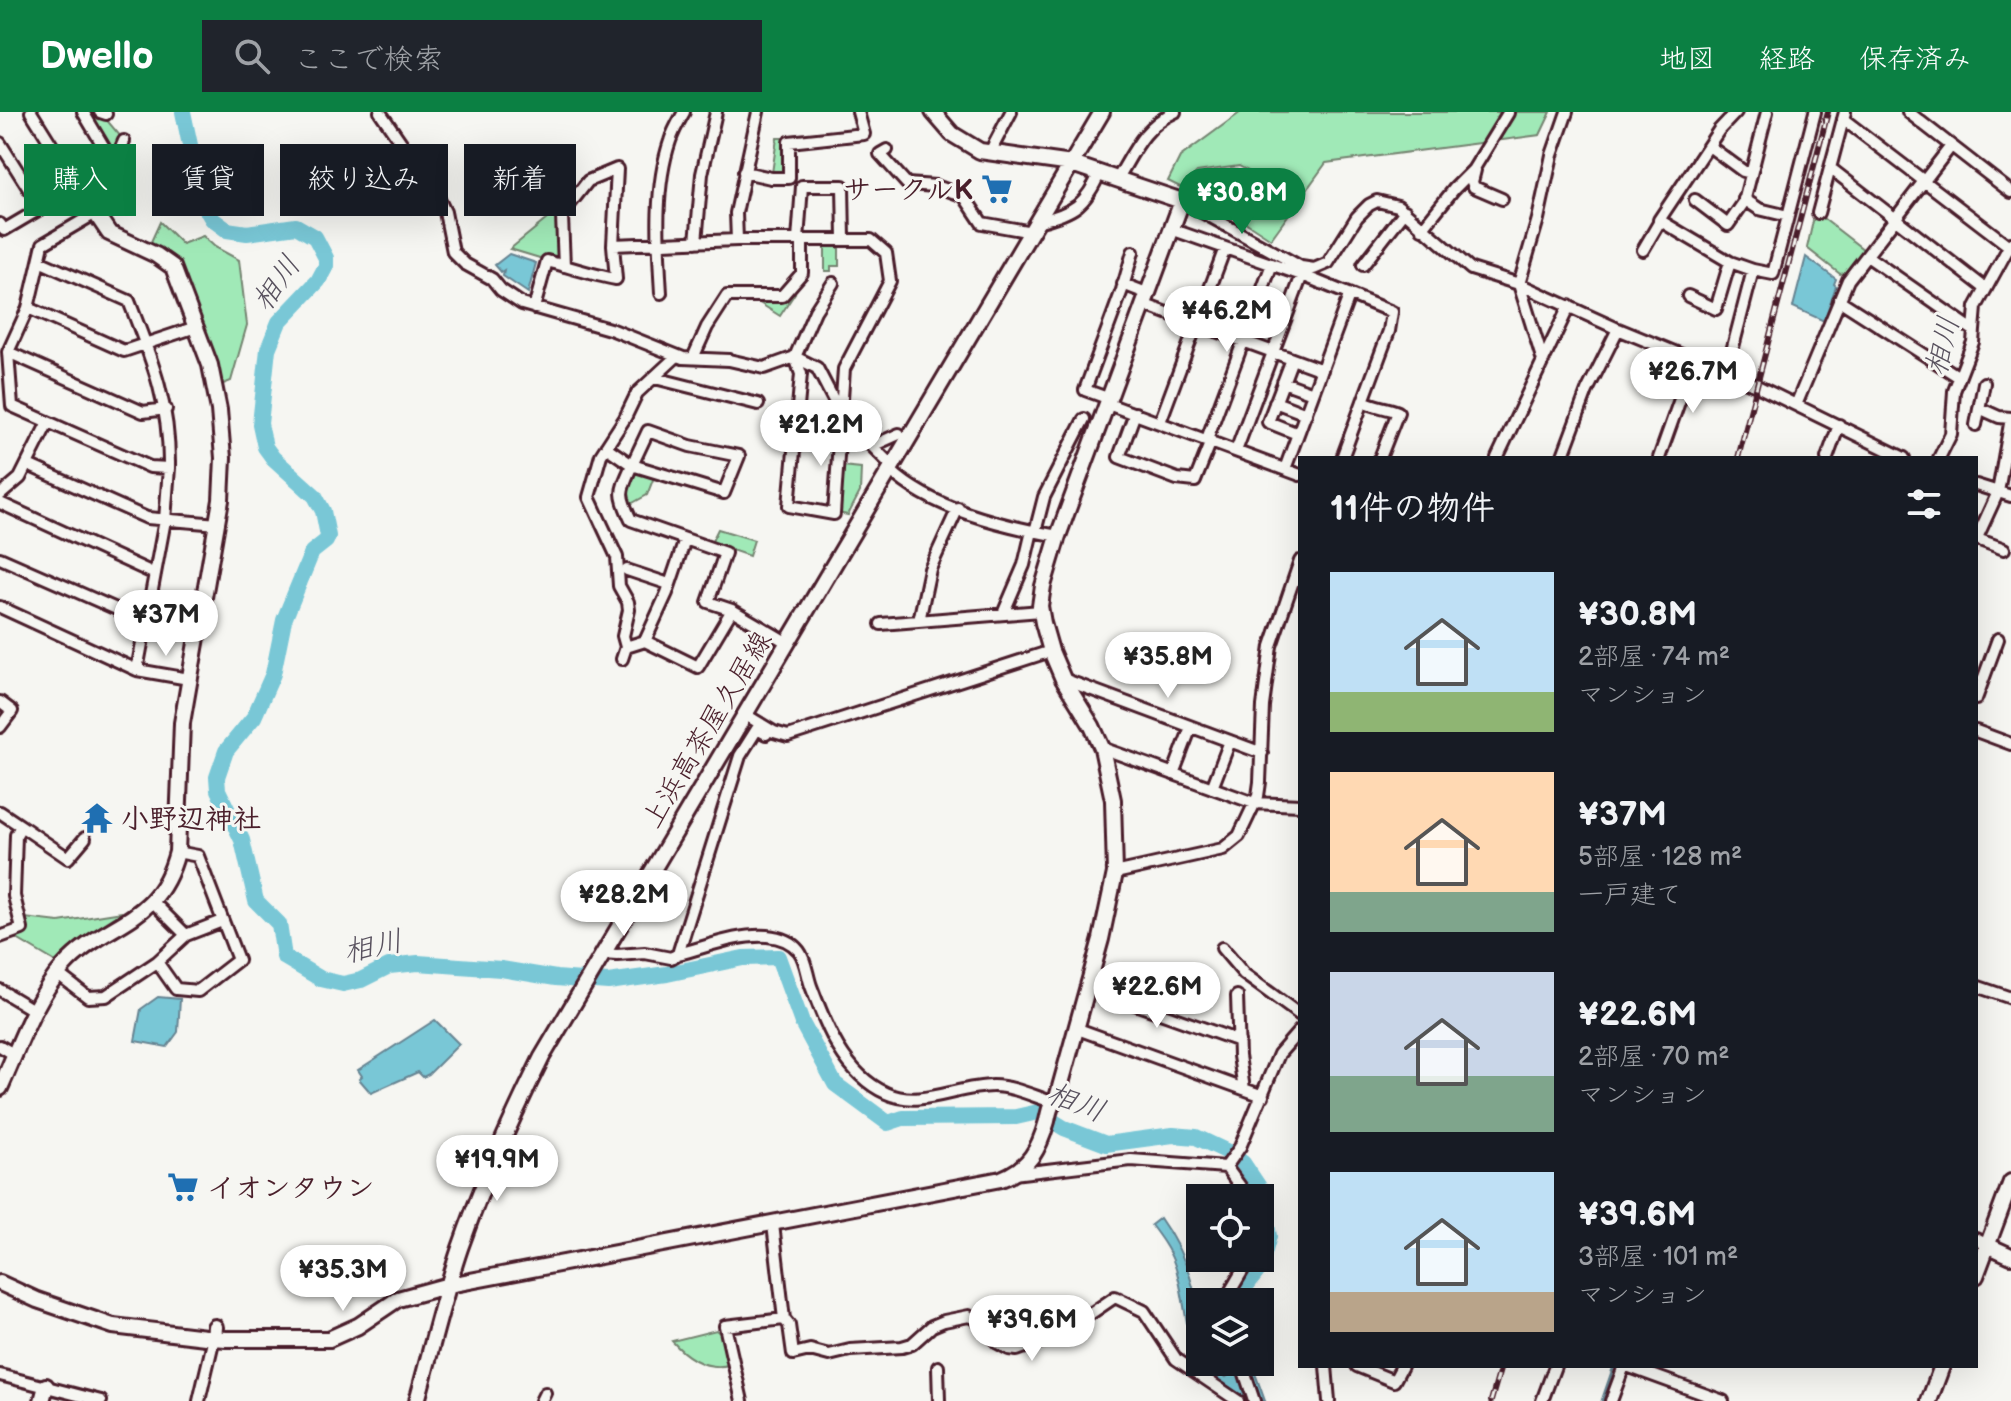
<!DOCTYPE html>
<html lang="ja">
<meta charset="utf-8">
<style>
body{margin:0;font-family:"Balsamiq Sans","Klee One",sans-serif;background:#20242c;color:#f1f3f6;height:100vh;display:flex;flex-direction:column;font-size:30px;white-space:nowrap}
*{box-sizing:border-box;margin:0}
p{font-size:26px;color:#9ea1a6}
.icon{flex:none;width:44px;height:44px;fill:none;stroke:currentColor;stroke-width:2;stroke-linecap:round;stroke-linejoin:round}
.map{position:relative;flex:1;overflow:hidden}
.sheet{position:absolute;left:1298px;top:344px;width:680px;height:912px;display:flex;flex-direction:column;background:#171b24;border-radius:0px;box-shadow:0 8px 32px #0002}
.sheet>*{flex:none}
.hud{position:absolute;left:24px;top:32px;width:760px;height:72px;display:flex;gap:16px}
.controls{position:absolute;left:1186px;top:1072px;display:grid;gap:16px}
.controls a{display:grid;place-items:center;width:88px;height:88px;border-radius:0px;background:#171b24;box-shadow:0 8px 32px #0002;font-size:40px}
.price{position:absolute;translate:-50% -68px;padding:0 18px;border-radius:28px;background:#fff;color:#222;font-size:26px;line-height:52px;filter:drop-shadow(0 2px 4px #0008)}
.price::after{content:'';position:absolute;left:50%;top:48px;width:24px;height:18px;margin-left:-12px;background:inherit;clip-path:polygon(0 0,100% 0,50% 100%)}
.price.active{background:#0b8043;color:#fff}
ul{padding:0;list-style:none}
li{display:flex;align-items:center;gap:24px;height:200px;padding:0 32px}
li span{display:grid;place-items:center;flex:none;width:224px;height:160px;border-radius:0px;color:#555}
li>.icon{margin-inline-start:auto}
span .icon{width:96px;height:96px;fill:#fffc;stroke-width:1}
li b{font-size:34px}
h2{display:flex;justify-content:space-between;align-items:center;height:96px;padding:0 32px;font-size:34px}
.chip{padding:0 28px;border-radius:0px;background:#171b24;box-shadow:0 8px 32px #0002;font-size:28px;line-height:72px}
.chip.active{background:#0b8043;color:#fff}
header{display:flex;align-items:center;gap:48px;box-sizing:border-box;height:112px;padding:0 40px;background:#0b8043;color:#fff}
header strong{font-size:38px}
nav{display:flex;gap:44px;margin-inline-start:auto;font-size:28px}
.search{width:560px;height:72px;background:#20242c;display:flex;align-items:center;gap:20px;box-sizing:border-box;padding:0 28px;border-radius:0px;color:#9ea1a6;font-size:30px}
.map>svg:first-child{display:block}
.green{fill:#a0e9b7;stroke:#758471;stroke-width:2}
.water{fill:#79c7d6;stroke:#668492;stroke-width:2}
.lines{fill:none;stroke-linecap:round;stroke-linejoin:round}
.stream{stroke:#668492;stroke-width:3}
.river{stroke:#79c7d6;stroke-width:16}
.street-casing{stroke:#4a1f2b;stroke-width:16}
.secondary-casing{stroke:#4a1f2b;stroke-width:20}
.street{stroke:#f6f6f2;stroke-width:10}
.secondary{stroke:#f6f6f2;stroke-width:14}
.rail-casing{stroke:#4a1f2b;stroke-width:6}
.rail{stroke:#f6f6f2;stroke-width:3;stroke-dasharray:9;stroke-linecap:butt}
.labels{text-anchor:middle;stroke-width:6;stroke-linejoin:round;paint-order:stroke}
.poi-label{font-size:28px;font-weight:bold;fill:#4a1f2b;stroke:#f6f6f2;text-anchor:start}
.street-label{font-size:28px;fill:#4a1f2b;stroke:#f6f6f2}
.water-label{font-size:30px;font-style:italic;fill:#58515e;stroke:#f6f6f2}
</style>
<header>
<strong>Dwello</strong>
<div class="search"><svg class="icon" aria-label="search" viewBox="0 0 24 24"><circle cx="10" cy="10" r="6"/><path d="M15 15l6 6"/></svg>ここで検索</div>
<nav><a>地図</a><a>経路</a><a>保存済み</a></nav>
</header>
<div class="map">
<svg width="2011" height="1289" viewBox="0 0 2011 1289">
<rect width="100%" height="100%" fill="#f6f6f2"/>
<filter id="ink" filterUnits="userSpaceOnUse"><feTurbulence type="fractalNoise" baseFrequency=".0125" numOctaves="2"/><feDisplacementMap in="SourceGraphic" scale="16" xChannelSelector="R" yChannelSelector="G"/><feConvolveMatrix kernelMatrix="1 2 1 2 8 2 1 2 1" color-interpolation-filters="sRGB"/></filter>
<g filter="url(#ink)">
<path class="green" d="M 89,0 L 105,6 L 122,26 L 113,42 L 88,3 Z
M 1241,0 L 1551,0 L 1540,23 L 1326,51 L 1271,127 L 1242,108 L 1266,69 L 1239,54 L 1197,60 L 1182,76 L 1168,69 L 1180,45 Z
M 777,26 L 785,26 L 786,58 L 782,62 L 772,61 Z
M 563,94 L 561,141 L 555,146 L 545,143 L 543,147 L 510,137 Z
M 1815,100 L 1864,138 L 1845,161 L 1840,162 L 1807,136 Z
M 160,110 L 182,132 L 203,124 L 215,135 L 239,148 L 247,213 L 231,269 L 221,273 L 192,188 L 149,134 Z
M 825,133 L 839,133 L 839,154 L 831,154 L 831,159 L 825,159 Z
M 792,179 L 795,181 L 780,204 L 761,192 Z
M 842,354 L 861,356 L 860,380 L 848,403 L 838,401 Z
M 639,360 L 654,365 L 647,383 L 629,393 C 623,383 629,372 633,362 Z
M 718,417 L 754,428 L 749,444 L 711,431 Z
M 122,800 L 78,829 L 56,850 L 12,824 L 25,806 L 59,810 Z
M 716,1218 L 723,1224 L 729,1253 C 706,1258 687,1246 672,1229 Z"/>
<path class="water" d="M 509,142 L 536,151 L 528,181 L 503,164 L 504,158 L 501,160 L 495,153 Z
M 1806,145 L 1836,167 L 1834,172 L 1836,174 L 1824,209 L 1793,195 Z
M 158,885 L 180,887 L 178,920 L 167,935 L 135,929 L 141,897 Z
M 435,908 L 459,932 L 429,962 L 423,965 L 418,960 L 371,981 L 359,967 L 362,964 L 358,958 Z
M 1160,1106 C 1194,1154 1200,1192 1200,1249 C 1183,1220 1186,1183 1174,1151 C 1169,1137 1160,1125 1151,1113 Z
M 1270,1111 L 1261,1156 L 1238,1190 L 1229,1190 L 1239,1169 L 1260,1146 Z
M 1200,1250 L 1213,1250 L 1221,1262 L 1226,1265 L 1236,1259 L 1236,1250 L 1251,1250 L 1265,1289 L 1235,1289 L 1208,1263 Z"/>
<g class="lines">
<path class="stream" d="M 1961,274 L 1977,232
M 1602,1289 L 1614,1254"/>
<path class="river" d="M 183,0 L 202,90 L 212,107 L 227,118 L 247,121 L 296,114 L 315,125 L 326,146 L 326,154 L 318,169 L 279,210 L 268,237 L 260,312 L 265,335 L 273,346 L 315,384 L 323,399 L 328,424 L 326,429 L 312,440 L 284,508 L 273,562 L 254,605 L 226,639 L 217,665 L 218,678 L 242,728 L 256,789 L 279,812 L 284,845 L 321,867 L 343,872 L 361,868 L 389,854 L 418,851 L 501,857 L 556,866 L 608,870 L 667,862 L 743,846 L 778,845 L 802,911 L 835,972 L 888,1011 L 903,1006 L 1016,1005 L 1038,1000 L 1064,1016 L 1106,1032 L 1173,1023 L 1196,1025 L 1228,1040 L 1243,1051 L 1261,1078 L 1269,1124 L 1260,1156 L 1234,1190"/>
<defs>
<path id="street" d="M 31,0 L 78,75
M 100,0 L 106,2
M 380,0 L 436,81 L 445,100 L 453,140 L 465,152 L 492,167 L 501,178 L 522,192 L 613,218 L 683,246 L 729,248 L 764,256 L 795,245 L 815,199 L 833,171
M 1908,0 L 2011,80
M 1843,7 L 2009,134
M 0,31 L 41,96
M 1709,34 L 1743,59 L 1751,61
M 887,38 L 880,42 L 907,72 L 936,74 L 964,84 L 982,111 L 1032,120
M 989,42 L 1011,0
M 1830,56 L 1986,177
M 1475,58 L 1472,70 L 1474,75 L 1502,87
M 744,60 L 771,66 L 789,66 L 789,30 L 864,22 L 858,0
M 1118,66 C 1134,39 1145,13 1175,0
M 99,67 L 106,71 L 124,29
M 1744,87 L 1759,97 L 1788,104
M 1695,88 L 1728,113 L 1744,90 L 1767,0
M 1182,89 L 1301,155 L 1314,157 L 1328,151 L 1357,105 L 1369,93 L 1377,89 L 1398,94 L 1471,157 L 1519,172 L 1618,217 L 1757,274 L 1904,346
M 1818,101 L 1845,0
M 1040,109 C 1073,101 1086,93 1100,60
M 0,112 L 4,118 L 72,78 L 99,67 L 108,42 L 83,0
M 1171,117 L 1302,163 L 1392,200 L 1389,219 L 1342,346
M 1422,117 L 1454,77 L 1473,58 L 1508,1
M 737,128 L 736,101 L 758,0
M 798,128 L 802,74 L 843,74 L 844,127
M 696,130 L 702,62 L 716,0
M 613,133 L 737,128 L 871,128 L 886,141 L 890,169 L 844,257 L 834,402 L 789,394 L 801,262 L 795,245
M 1643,138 L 1660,109
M 1867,144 L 1973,218
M 39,149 L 129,189 C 152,248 170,291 169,356
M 1363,153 L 1405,99
M 1753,158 L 1773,162 L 1815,0
M 1123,172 L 1149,182
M 661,181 C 658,132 654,76 670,29 C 673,19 679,9 684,0
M 1688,184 L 1716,197 L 1730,150
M 1839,188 L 1959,265
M 1145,193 L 1322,258
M 28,196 L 124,239 L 196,215
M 534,196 L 547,149 C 570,155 592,163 616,167 L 613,133 L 617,57 L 588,69 L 566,97 L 562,105 L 564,154
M 8,240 L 143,300 L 166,297
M 795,245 L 817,256 L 842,304 L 892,354
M 693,246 L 707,215 L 727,184 L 782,184 L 802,161 L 802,128
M 1292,247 L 1268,310 L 1298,322
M 1543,249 L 1519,172 L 1538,107 L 1552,43 L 1567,0
M 1726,262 L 1753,158 L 1730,150 L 1659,108 L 1719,18 L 1736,0
M 655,266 L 758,292
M 1283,270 L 1313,281
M 1110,287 L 1085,278 L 1122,178 L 1133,140
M 1363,289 C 1375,295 1386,295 1398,300 L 1380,346
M 1275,290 L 1306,302
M 1108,292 L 1300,363
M 1796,293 L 1848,168 L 1951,34
M 1979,296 L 1999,305 L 2011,306
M 1135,301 L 1119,345 L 1177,367 L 1195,369 L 1211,329
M 48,310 L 12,294 L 8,240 L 28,196 L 43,132 L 94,102
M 1160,310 L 1225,136
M 1976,313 L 1984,271
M 1207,327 L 1272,152
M 872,334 L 899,322
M 606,335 L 632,353 L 648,319 L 690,334 L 739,344 L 724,381 L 632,353 C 620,380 618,381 631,408 L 725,441 L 708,490 L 732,498 L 788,531
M 1236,339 L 1302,163 L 1301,157
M 1497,346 L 1569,194
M 1562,346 L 1587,279 L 1618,217
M 1659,346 L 1694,248
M 1827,346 L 1839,313
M 1939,346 L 1951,322 L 1954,279 L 1973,230 L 1976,195 L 2011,131
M 28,353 L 147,406 L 218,412
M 1285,357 L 1349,184
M 890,358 C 931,397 1003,414 1058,424
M 1976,373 L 2011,384
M 0,383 L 20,366 L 48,310 L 150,355 L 169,356 L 165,408 L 137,558
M 0,391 L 155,462
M 1035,420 L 1044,385 L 1084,307
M 1977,427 L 2004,437
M 1976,428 L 1998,380 L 2011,306
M 0,446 L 146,510
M 627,458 L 669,472
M 0,495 L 137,558 L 189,567
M 1003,502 L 1024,453 L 1032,419
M 919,509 L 930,457 L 958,396
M 881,512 L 1041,499
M 645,529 L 698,555 L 732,498
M 626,535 L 645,529 L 667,481 L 685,428
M 622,547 L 626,535 L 623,524 L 629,498 L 628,490 L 619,474 L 617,445 L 589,385 L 601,343 L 625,306 L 637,281 L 677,244
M 1063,567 L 1262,641
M 1976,587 L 1998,527
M 0,590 L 12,599 L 0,615
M 746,603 L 774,620 L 788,624 L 1051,539
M 1976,619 L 2011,632
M 1102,636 L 1254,691 L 1300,693
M 1173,662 L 1191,615
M 1212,676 L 1230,629
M 0,700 L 21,714 L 16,723 L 14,784 L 22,817 L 0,825
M 21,714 L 68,746 L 85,726
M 1115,761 L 1223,737 L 1239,724 L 1258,684 L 1260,670 L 1263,594 L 1271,534 L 1300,449
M 153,790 L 186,823
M 1222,836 L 1244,862 L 1300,903
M 602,842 L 617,843 L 645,841 L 671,846 L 678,842 C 707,835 736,822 767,824 C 779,825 791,829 799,839 C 806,848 807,863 811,874 C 826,914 844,962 886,981 C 921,997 956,974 993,974 C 1013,974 1033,984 1052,990
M 678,842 L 740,644 L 757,617 L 766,622
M 157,850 L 186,823 L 222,809
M 58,862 L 88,885 L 106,884 L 157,850 L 176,877 L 198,879 L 238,848 L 198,744 L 177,740
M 1976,874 L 2011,886
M 1087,875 L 1239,929
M 0,878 L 35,899
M 1237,884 L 1239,944 L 1244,977
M 1075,916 L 1263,984
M 0,934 L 15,943
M 1226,1055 L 1240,1035 L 1279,942 L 1300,918
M 1226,1055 L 1242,1077 L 1245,1086
M 1013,1062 L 1131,1048 L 1226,1055
M 1976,1127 L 1987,1133
M 1224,1190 L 1250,1146
M 784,1207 L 789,1213 L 793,1242 L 810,1238 L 829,1243 L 850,1238 L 902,1235 L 912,1232 L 932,1214 L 944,1209 L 969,1204 L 976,1207 L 998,1231 L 1009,1237 L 1017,1238 L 1061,1222 L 1115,1185 L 1144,1199 L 1176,1247 L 1238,1289
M 1241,1250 L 1254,1289
M 1326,1254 L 1329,1289
M 1357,1254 L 1394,1269 L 1402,1254
M 1627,1254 L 1723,1289
M 938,1255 L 939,1289
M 0,1263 L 101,1289
M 199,1289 L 214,1226
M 541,1289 L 545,1281
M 742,1289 L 725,1214 L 784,1207 L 773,1112
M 1542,1289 L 1555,1254
M 1611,1289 L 1624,1254"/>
<path id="secondary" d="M 0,976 C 19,935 33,889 63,855 C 106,807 158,814 177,740 L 182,611 L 221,388 L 223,346 L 219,298 L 210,253 L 173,155 L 156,143 L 109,121 L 78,75
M 1987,1133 L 2011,1144
M 1976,1164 L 2011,1070
M 0,1171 L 37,1188 L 113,1214 L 214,1226
M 215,1215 L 214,1226 L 226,1227 L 329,1227 L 358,1214 L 398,1187 L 449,1173 L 1001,1067 C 1030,1056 1039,1037 1047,1009 C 1049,1000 1050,992 1057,986 L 1101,827 L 1115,761 L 1113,688 L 1102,636 L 1092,614 L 1063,567 L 1051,539 L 1043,511 L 1040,494 L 1043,474 L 1058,424 L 1182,89 L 1072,52 L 980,39 L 952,22 L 933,0
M 42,1289 L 46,1274
M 417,1289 C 431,1238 443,1186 460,1136 C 483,1070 511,1007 542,945 L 1102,0
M 1929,1289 L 1942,1254"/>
</defs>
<use href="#street" class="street-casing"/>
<use href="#secondary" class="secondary-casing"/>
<use href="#street" class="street"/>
<use href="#secondary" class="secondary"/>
<defs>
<path id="rail" d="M 1738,346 L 1828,0
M 1491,1289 L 1501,1254"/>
</defs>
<use href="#rail" class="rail-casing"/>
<use href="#rail" class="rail"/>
</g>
</g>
<defs>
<symbol id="supermarket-bare" viewBox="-9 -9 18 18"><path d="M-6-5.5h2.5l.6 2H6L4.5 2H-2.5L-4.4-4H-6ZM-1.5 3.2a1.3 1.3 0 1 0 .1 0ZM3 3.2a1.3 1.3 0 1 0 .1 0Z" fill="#1f6fb2" stroke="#f6f6f2" stroke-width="2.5" paint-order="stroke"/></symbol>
<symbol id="temple-bare" viewBox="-9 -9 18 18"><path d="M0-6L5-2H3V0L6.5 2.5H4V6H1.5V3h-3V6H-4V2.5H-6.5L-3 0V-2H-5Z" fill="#1f6fb2" stroke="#f6f6f2" stroke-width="2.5" paint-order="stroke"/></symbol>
</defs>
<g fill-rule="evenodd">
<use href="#supermarket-bare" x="975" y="55" width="44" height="44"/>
<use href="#temple-bare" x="75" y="684" width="44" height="44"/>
<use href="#supermarket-bare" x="161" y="1053" width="44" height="44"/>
</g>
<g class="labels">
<g class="poi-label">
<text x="973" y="87" text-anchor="end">サークルK</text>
<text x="121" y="716">小野辺神社</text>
<text x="207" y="1085">イオンタウン</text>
</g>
<g class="street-label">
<text transform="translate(706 617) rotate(-59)" y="10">上浜高茶屋久居線</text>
</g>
<g class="water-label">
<text transform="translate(276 171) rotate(-55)" y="10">相川</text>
<text transform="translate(1942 234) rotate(-76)" y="10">相川</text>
<text transform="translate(373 834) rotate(-12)" y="10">相川</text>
<text transform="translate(1076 990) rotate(21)" y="10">相川</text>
</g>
</g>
</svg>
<div class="controls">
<a><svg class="icon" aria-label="locate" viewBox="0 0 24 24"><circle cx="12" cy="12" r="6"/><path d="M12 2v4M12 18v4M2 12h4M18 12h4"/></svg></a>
<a><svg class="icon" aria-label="layers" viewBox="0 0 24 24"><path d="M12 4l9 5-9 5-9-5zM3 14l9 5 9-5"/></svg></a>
</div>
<b class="price active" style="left:1242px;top:124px">¥30.8M</b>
<b class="price" style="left:1227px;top:242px">¥46.2M</b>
<b class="price" style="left:1693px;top:303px">¥26.7M</b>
<b class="price" style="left:821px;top:356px">¥21.2M</b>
<b class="price" style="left:166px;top:546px">¥37M</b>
<b class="price" style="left:1168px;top:588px">¥35.8M</b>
<b class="price" style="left:624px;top:826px">¥28.2M</b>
<b class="price" style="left:1157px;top:918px">¥22.6M</b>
<b class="price" style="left:497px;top:1091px">¥19.9M</b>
<b class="price" style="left:343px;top:1201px">¥35.3M</b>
<b class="price" style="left:1032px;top:1251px">¥39.6M</b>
<div class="hud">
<a class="chip active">購入</a>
<a class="chip">賃貸</a>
<a class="chip">絞り込み</a>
<a class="chip">新着</a>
</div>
<section class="sheet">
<h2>11件の物件<svg class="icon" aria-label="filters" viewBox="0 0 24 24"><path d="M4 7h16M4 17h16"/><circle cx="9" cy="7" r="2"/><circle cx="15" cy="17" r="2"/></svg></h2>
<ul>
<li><span style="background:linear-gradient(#bfe0f5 75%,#8fb573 0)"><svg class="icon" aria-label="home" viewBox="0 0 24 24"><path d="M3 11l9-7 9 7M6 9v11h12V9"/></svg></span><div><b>¥30.8M</b><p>2部屋 · 74 m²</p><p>マンション</p></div></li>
<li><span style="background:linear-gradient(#ffd9b3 75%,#7fa58c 0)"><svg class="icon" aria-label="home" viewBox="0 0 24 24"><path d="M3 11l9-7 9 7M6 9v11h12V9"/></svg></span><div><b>¥37M</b><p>5部屋 · 128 m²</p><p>一戸建て</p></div></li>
<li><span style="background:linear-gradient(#c9d6e8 65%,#7fa58c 0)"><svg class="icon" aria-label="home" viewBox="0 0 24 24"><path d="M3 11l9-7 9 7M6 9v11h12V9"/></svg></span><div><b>¥22.6M</b><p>2部屋 · 70 m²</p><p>マンション</p></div></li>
<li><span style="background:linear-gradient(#bfe0f5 75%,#b9a48a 0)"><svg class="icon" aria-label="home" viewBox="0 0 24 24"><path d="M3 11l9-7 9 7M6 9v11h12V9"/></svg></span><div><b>¥39.6M</b><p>3部屋 · 101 m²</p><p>マンション</p></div></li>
</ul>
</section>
</div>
